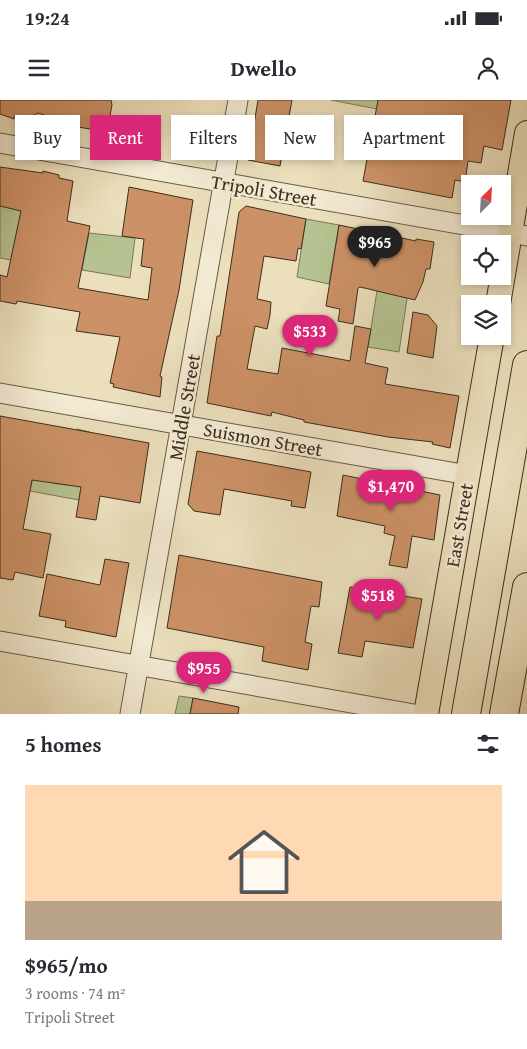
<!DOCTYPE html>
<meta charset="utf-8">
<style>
body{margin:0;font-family:"Gentium Book Plus",serif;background:#f2f2f3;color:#2b2b33;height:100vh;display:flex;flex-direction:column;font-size:19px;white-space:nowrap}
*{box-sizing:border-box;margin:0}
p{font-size:16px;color:#7c7c81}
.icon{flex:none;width:28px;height:28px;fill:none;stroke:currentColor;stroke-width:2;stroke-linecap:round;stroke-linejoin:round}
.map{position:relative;height:614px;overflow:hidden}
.side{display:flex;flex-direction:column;background:#fff;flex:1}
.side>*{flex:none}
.top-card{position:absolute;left:15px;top:15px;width:498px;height:45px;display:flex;gap:10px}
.needle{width:32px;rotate:24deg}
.buttons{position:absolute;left:461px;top:75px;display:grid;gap:10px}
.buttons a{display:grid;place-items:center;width:50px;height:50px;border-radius:0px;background:#fff;box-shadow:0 2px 8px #0003;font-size:25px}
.price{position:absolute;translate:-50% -42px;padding:0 11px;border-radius:18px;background:#db2777;color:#fff;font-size:16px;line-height:32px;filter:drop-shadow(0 1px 2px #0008)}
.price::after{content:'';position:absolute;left:50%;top:30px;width:15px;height:11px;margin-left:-8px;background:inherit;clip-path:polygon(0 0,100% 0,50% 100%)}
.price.selected{background:#222;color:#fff}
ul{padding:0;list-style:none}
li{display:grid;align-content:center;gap:10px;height:265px;padding:0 25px}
li span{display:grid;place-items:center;height:155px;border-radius:0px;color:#555}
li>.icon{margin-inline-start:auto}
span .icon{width:90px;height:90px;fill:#fffc;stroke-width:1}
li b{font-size:21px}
h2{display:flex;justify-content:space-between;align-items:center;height:60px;padding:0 25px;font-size:21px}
.tag{padding:0 18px;border-radius:0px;background:#fff;box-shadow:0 2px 8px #0003;font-size:18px;line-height:45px}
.tag.selected{background:#db2777;color:#fff}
.status{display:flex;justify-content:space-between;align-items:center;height:35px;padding:0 25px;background:#fff;direction:ltr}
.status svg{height:14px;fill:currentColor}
header{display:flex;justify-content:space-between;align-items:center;height:65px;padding:0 25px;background:#fff;font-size:22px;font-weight:800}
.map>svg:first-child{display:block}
.green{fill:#b6c291;stroke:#797858}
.building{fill:#cc9166;stroke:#3c2e1e}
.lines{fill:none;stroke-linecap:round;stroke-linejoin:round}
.minor-casing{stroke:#685a46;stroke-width:21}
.major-casing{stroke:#3c2e1e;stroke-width:26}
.highway-casing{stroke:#3c2e1e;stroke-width:30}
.minor{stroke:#f2ead3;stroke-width:19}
.major{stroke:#ebdfbc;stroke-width:24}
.highway{stroke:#ebdfbc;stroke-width:28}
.labels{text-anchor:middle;stroke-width:5;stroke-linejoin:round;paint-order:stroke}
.street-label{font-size:19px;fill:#3c2e1e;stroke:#f2ead3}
</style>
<div class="status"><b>19:24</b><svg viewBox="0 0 49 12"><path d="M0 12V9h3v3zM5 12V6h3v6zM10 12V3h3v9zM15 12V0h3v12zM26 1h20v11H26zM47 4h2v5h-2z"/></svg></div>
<header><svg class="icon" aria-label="menu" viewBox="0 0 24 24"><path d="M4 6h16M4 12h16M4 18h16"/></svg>Dwello<svg class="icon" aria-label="person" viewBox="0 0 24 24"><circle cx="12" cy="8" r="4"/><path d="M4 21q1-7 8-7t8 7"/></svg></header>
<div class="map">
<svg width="527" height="614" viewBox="0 0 527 614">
<rect width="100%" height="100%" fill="#ebdfbc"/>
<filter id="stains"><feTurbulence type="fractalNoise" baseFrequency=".004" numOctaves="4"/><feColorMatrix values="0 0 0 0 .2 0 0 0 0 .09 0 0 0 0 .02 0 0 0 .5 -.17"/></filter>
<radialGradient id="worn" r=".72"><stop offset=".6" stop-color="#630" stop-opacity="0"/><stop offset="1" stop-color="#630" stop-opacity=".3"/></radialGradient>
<path class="green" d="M 331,0 L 378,0 L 377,9 Z
M 0,105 L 21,111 L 11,160 L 0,158 Z
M 306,119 L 339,125 L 329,184 L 297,177 Z
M 89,133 L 135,138 L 130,178 L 82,170 Z
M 410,179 L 399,252 L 368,247 L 377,191 Z
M 77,329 L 90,332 L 79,400 L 30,391 L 37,357 L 57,355 L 52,383 L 66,385 Z
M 179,596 L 193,598 L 190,614 L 175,614 Z"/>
<path class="building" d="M 0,0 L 111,0 L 112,5 L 107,32 L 78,27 L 38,13 L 29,18 L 14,16 L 14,19 L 0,14 Z
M 258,0 L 292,0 L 280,66 L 248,60 Z
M 378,0 L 511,0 L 502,50 L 484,46 L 481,63 L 468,61 L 465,82 L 455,80 L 452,98 L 363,81 Z
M 0,67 L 43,73 L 43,71 L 59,75 L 59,78 L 73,81 L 67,121 L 90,126 L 78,188 L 148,200 L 152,168 L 141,166 L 144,139 L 122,136 L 129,87 L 193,100 L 179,190 L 160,276 L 162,277 L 160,297 L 113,287 L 114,284 L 110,283 L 120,237 L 76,231 L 80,212 L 17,201 L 16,204 L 0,201 L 0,175 L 7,177 L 21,111 L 0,106 Z
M 246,106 L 306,119 L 301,149 L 298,148 L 296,161 L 264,156 L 257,199 L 271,202 L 270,215 L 267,229 L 255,226 L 247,269 L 278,274 L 282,248 L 350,261 L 355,226 L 371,229 L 365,263 L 388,268 L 385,284 L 459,296 L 450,348 L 432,344 L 433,342 L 388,337 L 304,322 L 304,320 L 272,312 L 271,316 L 207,303 L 217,236 L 220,236 L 239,112 Z
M 339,125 L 416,141 L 416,139 L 434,142 L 430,169 L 426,169 L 423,182 L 415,200 L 360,187 L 358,188 L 353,224 L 338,221 L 340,209 L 326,206 Z
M 413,212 L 428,215 L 437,226 L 433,258 L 407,253 Z
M 0,316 L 149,343 L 140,403 L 100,396 L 96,420 L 76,417 L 81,387 L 32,380 L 23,429 L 51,434 L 43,478 L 15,472 L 13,480 L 0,478 Z
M 197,351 L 311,372 L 305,408 L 291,406 L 292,401 L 224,389 L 220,415 L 194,411 L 188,404 Z
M 343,375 L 440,395 L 434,440 L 412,436 L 407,468 L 389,465 L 395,436 L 384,433 L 385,426 L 337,416 Z
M 179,455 L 322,482 L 319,507 L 311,506 L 305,542 L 312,544 L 308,570 L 262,561 L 264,547 L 167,528 Z
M 105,459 L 129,463 L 116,537 L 65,527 L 66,521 L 39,516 L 47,474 L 100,485 Z
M 350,487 L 422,499 L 413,548 L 365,541 L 362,557 L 338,553 Z
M 193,598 L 239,607 L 238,614 L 190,614 Z"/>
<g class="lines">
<defs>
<path id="minor" d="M 0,43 L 527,136
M 0,293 L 468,375
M 0,541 L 414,614
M 130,614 L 238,0"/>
<path id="major" d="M 498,204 L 527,33
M 426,614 L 492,236"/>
<path id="highway" d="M 466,614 L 527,265
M 504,614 L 527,487"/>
</defs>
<use href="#minor" class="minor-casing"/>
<use href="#major" class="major-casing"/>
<use href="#highway" class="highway-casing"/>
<use href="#minor" class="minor"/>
<use href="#major" class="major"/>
<use href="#highway" class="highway"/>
</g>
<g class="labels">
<g class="street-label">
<text transform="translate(264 90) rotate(10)" y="7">Tripoli Street</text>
<text transform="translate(184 307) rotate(-80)" y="7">Middle Street</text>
<text transform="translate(263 339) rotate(10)" y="7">Suismon Street</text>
<text transform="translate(459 425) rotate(-80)" y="7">East Street</text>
</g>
</g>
<rect width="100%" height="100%" filter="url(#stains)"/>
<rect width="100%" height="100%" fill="url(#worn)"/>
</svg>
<div class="buttons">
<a><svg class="needle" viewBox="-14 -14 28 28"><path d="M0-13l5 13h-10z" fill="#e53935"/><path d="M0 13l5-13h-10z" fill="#7c7c81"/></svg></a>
<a><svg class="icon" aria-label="locate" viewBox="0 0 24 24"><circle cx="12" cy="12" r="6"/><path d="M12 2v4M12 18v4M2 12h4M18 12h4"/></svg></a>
<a><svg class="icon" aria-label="layers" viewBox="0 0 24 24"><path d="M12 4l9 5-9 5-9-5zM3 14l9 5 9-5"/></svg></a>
</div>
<b class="price selected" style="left:375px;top:168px">$965</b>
<b class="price" style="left:310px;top:257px">$533</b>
<b class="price" style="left:391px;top:412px">$1,470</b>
<b class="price" style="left:378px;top:521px">$518</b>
<b class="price" style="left:204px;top:594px">$955</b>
<div class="top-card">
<a class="tag">Buy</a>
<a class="tag selected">Rent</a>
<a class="tag">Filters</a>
<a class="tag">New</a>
<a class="tag">Apartment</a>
</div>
</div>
<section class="side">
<h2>5 homes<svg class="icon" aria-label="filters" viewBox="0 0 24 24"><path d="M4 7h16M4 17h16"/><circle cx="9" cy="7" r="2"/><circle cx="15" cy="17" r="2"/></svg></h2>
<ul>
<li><span style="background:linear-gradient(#ffd9b3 75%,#b9a48a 0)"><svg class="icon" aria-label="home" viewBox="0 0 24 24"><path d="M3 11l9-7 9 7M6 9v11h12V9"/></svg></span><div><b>$965/mo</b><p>3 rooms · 74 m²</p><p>Tripoli Street</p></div></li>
</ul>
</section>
